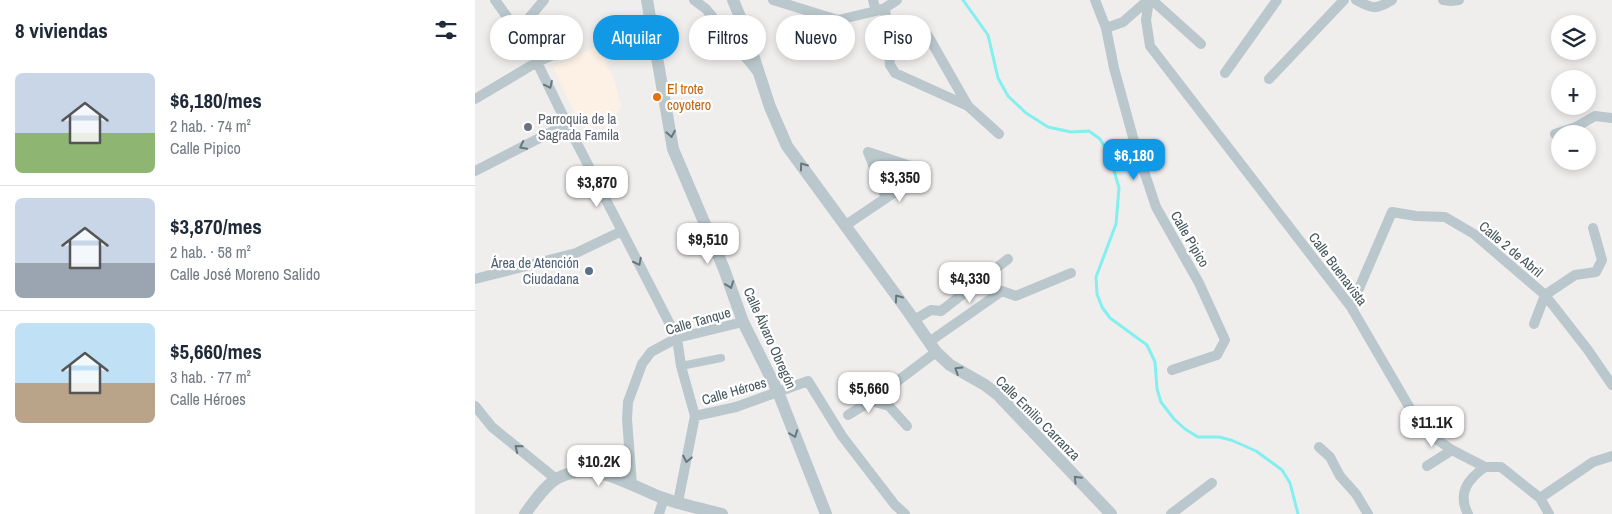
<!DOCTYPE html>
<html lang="es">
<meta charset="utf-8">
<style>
body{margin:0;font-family:"Archivo Narrow",sans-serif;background:#f6f6f7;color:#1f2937;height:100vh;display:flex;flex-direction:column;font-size:19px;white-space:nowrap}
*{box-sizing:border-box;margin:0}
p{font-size:16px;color:#747a83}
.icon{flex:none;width:28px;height:28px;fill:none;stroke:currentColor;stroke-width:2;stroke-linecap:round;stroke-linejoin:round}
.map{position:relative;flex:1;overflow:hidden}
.sheet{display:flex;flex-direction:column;background:#fff;width:475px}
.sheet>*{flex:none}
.guide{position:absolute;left:15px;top:15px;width:475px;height:45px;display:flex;gap:10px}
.fabs{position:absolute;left:1076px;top:15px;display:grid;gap:10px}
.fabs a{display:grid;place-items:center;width:45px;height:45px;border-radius:50%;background:#fff;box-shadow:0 2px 8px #0003;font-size:25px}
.price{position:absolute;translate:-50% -42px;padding:0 11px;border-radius:10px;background:#fff;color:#222;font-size:16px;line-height:32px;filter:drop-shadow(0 1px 2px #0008)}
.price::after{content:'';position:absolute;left:50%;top:30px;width:15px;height:11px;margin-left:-8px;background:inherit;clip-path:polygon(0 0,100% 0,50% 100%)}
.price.selected{background:#1199e6;color:#fff}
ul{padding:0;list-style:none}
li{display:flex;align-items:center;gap:15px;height:125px;padding:0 15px}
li+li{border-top:1px solid #e0e1e3}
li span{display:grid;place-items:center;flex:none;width:140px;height:100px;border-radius:8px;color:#555}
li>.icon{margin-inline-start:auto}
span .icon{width:60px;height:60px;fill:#fffc;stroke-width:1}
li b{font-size:21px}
h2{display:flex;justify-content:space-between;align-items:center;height:60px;padding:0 15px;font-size:21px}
.chip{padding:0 18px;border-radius:22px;background:#fff;box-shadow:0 2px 8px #0003;font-size:18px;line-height:45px}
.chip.selected{background:#1199e6;color:#fff}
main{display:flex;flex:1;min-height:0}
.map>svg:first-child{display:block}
.commercial{fill:#fcf1e4}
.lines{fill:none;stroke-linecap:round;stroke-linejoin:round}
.stream{stroke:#83efef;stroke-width:3}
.pedestrian{stroke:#bac8cd;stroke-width:8}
.minor{stroke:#bac8cd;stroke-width:10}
.tertiary{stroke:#bac8cd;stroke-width:12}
.oneway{stroke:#67787d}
.food-dot{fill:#e8710a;stroke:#fff;stroke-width:2}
.worship-dot{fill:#6b7280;stroke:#fff;stroke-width:2}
.service-dot{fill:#5c6f8a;stroke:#fff;stroke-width:2}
.labels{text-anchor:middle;stroke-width:4.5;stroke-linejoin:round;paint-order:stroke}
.food-label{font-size:14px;fill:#c56008;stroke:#fff;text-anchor:start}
.worship-label{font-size:14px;fill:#5b616d;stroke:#fff;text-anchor:start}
.street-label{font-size:14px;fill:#44555b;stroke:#fff}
.service-label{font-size:14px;fill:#4e5e75;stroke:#fff;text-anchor:end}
</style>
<main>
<section class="sheet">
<h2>8 viviendas<svg class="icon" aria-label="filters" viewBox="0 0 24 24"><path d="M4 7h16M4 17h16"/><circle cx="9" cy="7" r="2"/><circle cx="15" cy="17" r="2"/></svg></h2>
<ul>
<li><span style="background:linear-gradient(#c9d6e8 60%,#8fb573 0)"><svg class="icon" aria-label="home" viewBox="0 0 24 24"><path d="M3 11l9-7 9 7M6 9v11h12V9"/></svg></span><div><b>$6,180/mes</b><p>2 hab. · 74 m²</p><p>Calle Pipico</p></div></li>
<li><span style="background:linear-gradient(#c9d6e8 65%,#9aa5b1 0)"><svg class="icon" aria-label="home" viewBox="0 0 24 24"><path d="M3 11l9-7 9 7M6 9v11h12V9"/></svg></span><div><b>$3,870/mes</b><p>2 hab. · 58 m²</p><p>Calle José Moreno Salido</p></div></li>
<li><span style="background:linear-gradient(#bfe0f5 60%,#b9a48a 0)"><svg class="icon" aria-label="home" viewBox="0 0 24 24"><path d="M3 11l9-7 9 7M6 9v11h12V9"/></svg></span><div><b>$5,660/mes</b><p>3 hab. · 77 m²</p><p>Calle Héroes</p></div></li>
</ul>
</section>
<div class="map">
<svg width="1137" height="514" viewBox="0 0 1137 514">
<rect width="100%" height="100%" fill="#f0eded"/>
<path class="commercial" d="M 126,44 L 134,71 L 136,71 L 139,79 L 146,107 L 143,112 L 134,122 L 126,127 L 111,128 L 104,122 L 78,67 Z"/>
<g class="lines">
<path class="stream" d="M 488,0 L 513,35 L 523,78 L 533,96 L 551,113 L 573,127 L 596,132 L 614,131 L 625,139 L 635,156 L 644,188 L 641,224 L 621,277 L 622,294 L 627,307 L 635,318 L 672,345 L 680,362 L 682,389 L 686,402 L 699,419 L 710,429 L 723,437 L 744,437 L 756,440 L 781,451 L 807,470 L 815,483 L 823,514"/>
<path class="pedestrian" d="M 206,366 L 246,358"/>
<path class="minor" d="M 20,0 L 56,50 L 92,124 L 202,338 L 206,366 L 220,416 L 203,502
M 219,0 L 231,9 L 281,70
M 298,0 L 363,20 L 401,11 L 410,8 L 422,0
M 398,0 L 401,11
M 620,0 L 631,28 L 639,68 L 659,141 L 681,207 L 724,283 L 750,340 L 742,355 L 697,370
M 674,0 L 671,20 L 675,46 L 876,307 L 947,429 L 977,450 L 1010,467 L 1026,467 L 1065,498 L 1074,514
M 677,0 L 726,44
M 881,0 C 897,9 901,10 917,0
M 968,0 L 976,1 L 984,0
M 410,8 L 415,65 L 420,73 L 493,106 L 524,134
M 631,28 L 648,22 L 673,0
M 43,31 L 69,0
M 414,51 L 446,34 L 453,36 L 493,106
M 750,73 L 802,0
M 794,79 L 869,0
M 0,99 L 62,62 L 95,48
M 1080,134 L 1101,127 L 1120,116 L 1137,118
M 0,171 L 92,124
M 411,198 L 393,152 L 451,171
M 371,225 L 451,171
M 0,279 L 101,253 L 147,231
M 876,307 L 917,212 L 941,216 L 970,217 L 999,234 L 1070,295 L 1113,350 L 1137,385
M 439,320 L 456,310 L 466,311 L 533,259
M 1059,324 L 1070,295 L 1100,275 L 1121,272 L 1127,260 L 1118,228
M 454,342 L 527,291 L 541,296 L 596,273
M 387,379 L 396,401 L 414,406 L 432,426
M 0,406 L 17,427 L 81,479
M 373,415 L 396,401 L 461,352
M 220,416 L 261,407 L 333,381 L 367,436 L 420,505 L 430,514
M 844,447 L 855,457 L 865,476 L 881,494 L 893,514
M 952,466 L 977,450
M 157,485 L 152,419 L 153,402 L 167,364 L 176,352 L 202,338 L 268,322
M 1065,498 L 1118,462 L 1137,456
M 184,514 L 189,498
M 696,514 L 737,483
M 993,514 C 982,493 993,479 1010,467"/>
<path class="tertiary" d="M 172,0 L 198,149 L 249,269 L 268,322 L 303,392 L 351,514
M 258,0 L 268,24 L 295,107 L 312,146 L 432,310 L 461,352 L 475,365 L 510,385 L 523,395 L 636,514
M 50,514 C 58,503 71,484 83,478 C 119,459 155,486 188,498 C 207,505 227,509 247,514"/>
</g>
<defs><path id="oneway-chevron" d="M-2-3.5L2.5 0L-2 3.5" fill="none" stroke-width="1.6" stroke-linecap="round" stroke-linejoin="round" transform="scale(1.25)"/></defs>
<g class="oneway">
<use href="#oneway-chevron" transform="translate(74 85) rotate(65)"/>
<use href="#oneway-chevron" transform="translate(196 134) rotate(80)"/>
<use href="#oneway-chevron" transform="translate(48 146) rotate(153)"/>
<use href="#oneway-chevron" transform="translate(328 166) rotate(-126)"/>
<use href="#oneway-chevron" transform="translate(163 262) rotate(63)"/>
<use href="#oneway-chevron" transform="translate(255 285) rotate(70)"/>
<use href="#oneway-chevron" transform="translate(423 298) rotate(-126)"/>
<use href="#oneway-chevron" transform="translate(483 370) rotate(-148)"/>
<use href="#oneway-chevron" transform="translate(319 434) rotate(69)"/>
<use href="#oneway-chevron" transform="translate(43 448) rotate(-141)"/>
<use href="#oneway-chevron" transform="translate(212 459) rotate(101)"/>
<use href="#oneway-chevron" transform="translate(602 479) rotate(-134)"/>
</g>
<circle class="food-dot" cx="182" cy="97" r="5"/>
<circle class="worship-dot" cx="53" cy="127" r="5"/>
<circle class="service-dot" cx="114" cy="271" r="5"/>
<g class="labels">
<g class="food-label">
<text x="192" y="94">El trote<tspan x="192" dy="16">coyotero</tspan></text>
</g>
<g class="worship-label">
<text x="63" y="124">Parroquia de la<tspan x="63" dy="16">Sagrada Famila</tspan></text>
</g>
<g class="street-label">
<text transform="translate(715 239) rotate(60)" y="5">Calle Pipico</text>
<text transform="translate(1036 249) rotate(40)" y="5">Calle 2 de Abril</text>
<text transform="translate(863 269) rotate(53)" y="5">Calle Buenavista</text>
<text transform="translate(223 321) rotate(-16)" y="5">Calle Tanque</text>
<text transform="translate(295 338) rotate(66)" y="5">Calle Álvaro Obregón</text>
<text transform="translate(259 391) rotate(-16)" y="5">Calle Héroes</text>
<text transform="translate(563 418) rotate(45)" y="5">Calle Emilio Carranza</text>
</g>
<g class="service-label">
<text x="104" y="268">Área de Atención<tspan x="104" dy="16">Ciudadana</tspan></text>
</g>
</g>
</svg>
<div class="fabs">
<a><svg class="icon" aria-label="layers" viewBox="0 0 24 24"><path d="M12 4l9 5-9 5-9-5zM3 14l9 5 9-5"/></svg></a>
<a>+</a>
<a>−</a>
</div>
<b class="price selected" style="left:659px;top:181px">$6,180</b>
<b class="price" style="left:425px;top:203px">$3,350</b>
<b class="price" style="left:122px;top:208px">$3,870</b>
<b class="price" style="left:233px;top:265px">$9,510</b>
<b class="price" style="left:495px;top:304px">$4,330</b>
<b class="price" style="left:394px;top:414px">$5,660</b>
<b class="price" style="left:957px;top:448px">$11.1K</b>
<b class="price" style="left:124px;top:487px">$10.2K</b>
<div class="guide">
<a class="chip">Comprar</a>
<a class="chip selected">Alquilar</a>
<a class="chip">Filtros</a>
<a class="chip">Nuevo</a>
<a class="chip">Piso</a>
</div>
</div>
</main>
